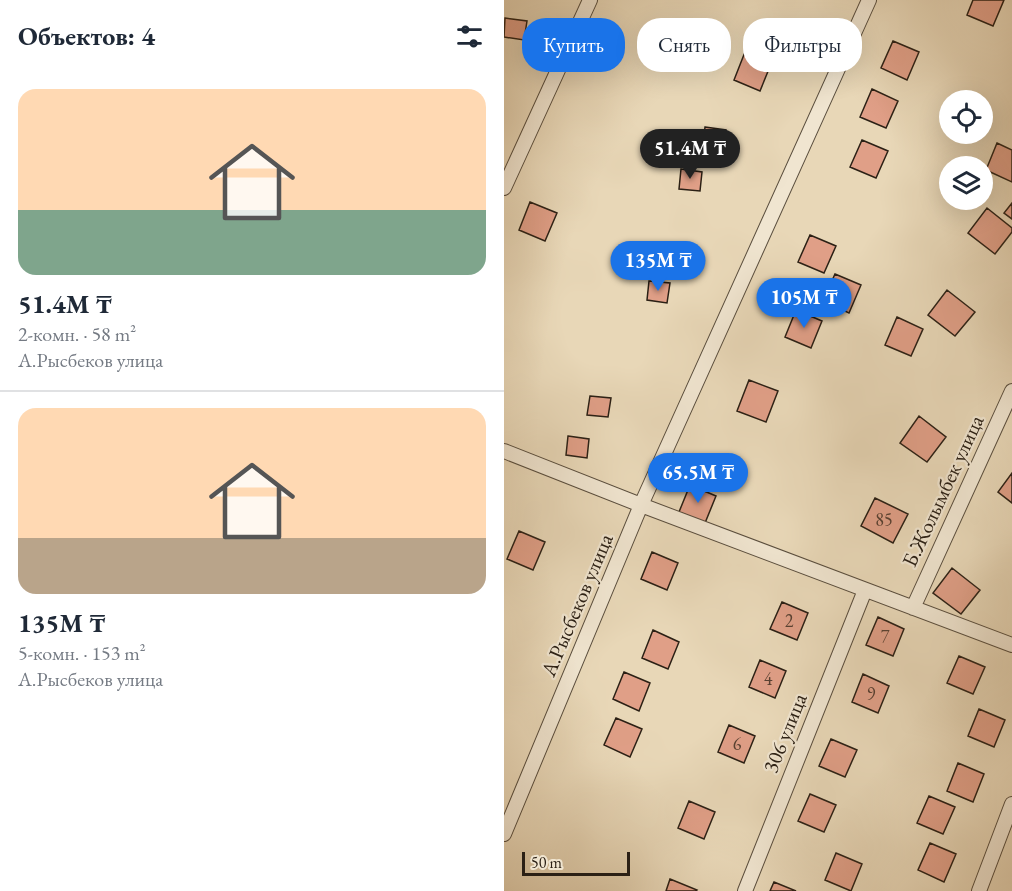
<!DOCTYPE html>
<html lang="ru">
<meta charset="utf-8">
<style>
body{margin:0;font-family:"EB Garamond",serif;background:#f6f6f7;color:#1f2937;height:100vh;display:flex;flex-direction:column;font-size:22px;white-space:nowrap}
*{box-sizing:border-box;margin:0}
p{font-size:20px;color:#747a83}
.icon{flex:none;width:33px;height:33px;fill:none;stroke:currentColor;stroke-width:2;stroke-linecap:round;stroke-linejoin:round}
.map{position:relative;flex:1;overflow:hidden}
.side{display:flex;flex-direction:column;background:#fff;width:504px}
.side>*{flex:none}
.top-card{position:absolute;left:18px;top:18px;width:399px;height:54px;display:flex;gap:12px}
.controls{position:absolute;left:435px;top:90px;display:grid;gap:12px}
.controls a{display:grid;place-items:center;width:54px;height:54px;border-radius:50%;background:#fff;box-shadow:0 6px 24px #0002;font-size:30px}
.scale{position:absolute;left:18px;bottom:15px;width:108px;box-sizing:border-box;padding-left:6px;border:3px solid #2b2015;border-top:0;font-size:16px;line-height:21px;white-space:nowrap;color:#2b2015;-webkit-text-stroke:4px #f0e5d0;paint-order:stroke}
.price{position:absolute;translate:-50% -51px;padding:0 14px;border-radius:21px;background:#1a73e8;color:#fff;font-size:20px;line-height:39px;filter:drop-shadow(0 2px 3px #0008)}
.price::after{content:'';position:absolute;left:50%;top:36px;width:18px;height:14px;margin-left:-9px;background:inherit;clip-path:polygon(0 0,100% 0,50% 100%)}
.price.current{background:#222;color:#fff}
ul{padding:0;list-style:none}
li{display:grid;align-content:center;gap:12px;height:318px;padding:0 18px}
li+li{border-top:2px solid #e0e1e3}
li span{display:grid;place-items:center;height:186px;border-radius:18px;color:#555}
li>.icon{margin-inline-start:auto}
span .icon{width:108px;height:108px;fill:#fffc;stroke-width:1}
li b{font-size:26px}
h2{display:flex;justify-content:space-between;align-items:center;height:72px;padding:0 18px;font-size:26px}
.tag{padding:0 21px;border-radius:24px;background:#fff;box-shadow:0 6px 24px #0002;font-size:21px;line-height:54px}
.tag.current{background:#1a73e8;color:#fff}
main{display:flex;flex:1;min-height:0}
.map>svg:first-child{display:block}
.building{fill:#e09f87;stroke:#2b2015;stroke-width:1.5}
.lines{fill:none;stroke-linecap:round;stroke-linejoin:round}
.street-casing{stroke:#5a4e3e;stroke-width:16}
.street{stroke:#f0e5d0;stroke-width:14}
.labels{text-anchor:middle;stroke-width:4.5;stroke-linejoin:round;paint-order:stroke}
.number-label{font-size:18px;fill:#584032}
.street-label{font-size:21px;fill:#2b2015;stroke:#f0e5d0}
</style>
<main>
<section class="side">
<h2>Объектов: 4<svg class="icon" aria-label="filters" viewBox="0 0 24 24"><path d="M4 7h16M4 17h16"/><circle cx="9" cy="7" r="2"/><circle cx="15" cy="17" r="2"/></svg></h2>
<ul>
<li><span style="background:linear-gradient(#ffd9b3 65%,#7fa58c 0)"><svg class="icon" aria-label="home" viewBox="0 0 24 24"><path d="M3 11l9-7 9 7M6 9v11h12V9"/></svg></span><div><b>51.4M ₸</b><p>2-комн. · 58 m²</p><p>А.Рысбеков улица</p></div></li>
<li><span style="background:linear-gradient(#ffd9b3 70%,#b9a48a 0)"><svg class="icon" aria-label="home" viewBox="0 0 24 24"><path d="M3 11l9-7 9 7M6 9v11h12V9"/></svg></span><div><b>135M ₸</b><p>5-комн. · 153 m²</p><p>А.Рысбеков улица</p></div></li>
</ul>
</section>
<div class="map">
<svg width="508" height="891" viewBox="0 0 508 891">
<rect width="100%" height="100%" fill="#e8d7b7"/>
<filter id="stains"><feTurbulence type="fractalNoise" baseFrequency=".00333" numOctaves="4"/><feColorMatrix values="0 0 0 0 .2 0 0 0 0 .09 0 0 0 0 .02 0 0 0 .5 -.17"/></filter>
<radialGradient id="worn" r=".72"><stop offset=".6" stop-color="#630" stop-opacity="0"/><stop offset="1" stop-color="#630" stop-opacity=".3"/></radialGradient>
<path class="building" d="M 469,0 L 500,0 L 489,26 L 463,15 Z
M 1,18 L 23,21 L 20,40 L 0,37 Z
M 389,41 L 415,52 L 403,80 L 377,68 Z
M 241,52 L 267,64 L 256,91 L 230,80 Z
M 368,89 L 394,101 L 382,128 L 356,117 Z
M 201,127 L 222,130 L 220,149 L 199,146 Z
M 358,140 L 384,151 L 372,178 L 346,167 Z
M 493,143 L 508,150 L 508,182 L 482,170 Z
M 177,169 L 198,172 L 196,191 L 175,189 Z
M 26,202 L 53,213 L 41,241 L 15,230 Z
M 508,203 L 508,219 L 500,213 Z
M 483,208 L 508,228 L 508,232 L 491,254 L 464,233 Z
M 306,235 L 332,246 L 320,273 L 294,262 Z
M 331,274 L 357,285 L 345,313 L 319,301 Z
M 145,281 L 166,283 L 163,303 L 143,300 Z
M 443,290 L 471,312 L 451,336 L 424,315 Z
M 292,310 L 318,321 L 307,348 L 281,337 Z
M 393,317 L 419,329 L 407,356 L 381,345 Z
M 245,380 L 274,391 L 262,422 L 233,411 Z
M 86,396 L 107,398 L 104,417 L 83,415 Z
M 415,416 L 442,437 L 423,462 L 396,443 Z
M 64,436 L 85,439 L 83,458 L 62,455 Z
M 508,473 L 508,503 L 494,492 Z
M 186,485 L 212,496 L 201,523 L 175,512 Z
M 371,498 L 404,514 L 389,543 L 357,526 Z
M 15,531 L 41,542 L 29,570 L 3,559 Z
M 148,552 L 174,563 L 163,590 L 137,579 Z
M 448,568 L 476,590 L 457,614 L 429,593 Z
M 278,602 L 304,613 L 293,640 L 266,629 Z
M 374,617 L 400,629 L 389,656 L 362,645 Z
M 149,630 L 175,642 L 164,669 L 138,658 Z
M 455,656 L 481,667 L 469,694 L 443,683 Z
M 256,660 L 282,671 L 271,698 L 245,687 Z
M 120,672 L 146,683 L 135,711 L 109,699 Z
M 359,674 L 385,686 L 374,713 L 348,702 Z
M 475,709 L 501,720 L 490,747 L 464,736 Z
M 112,718 L 138,729 L 126,757 L 100,745 Z
M 225,725 L 251,736 L 240,763 L 214,752 Z
M 327,739 L 353,750 L 341,777 L 315,766 Z
M 454,763 L 480,774 L 469,802 L 443,791 Z
M 306,794 L 332,805 L 320,832 L 294,821 Z
M 425,796 L 451,807 L 439,834 L 413,823 Z
M 185,801 L 211,812 L 200,839 L 174,828 Z
M 426,843 L 452,854 L 440,882 L 414,870 Z
M 332,853 L 358,864 L 347,891 L 321,880 Z
M 166,879 L 193,890 L 192,891 L 162,891 Z
M 270,882 L 292,891 L 266,891 Z"/>
<g class="lines">
<defs>
<path id="street" d="M 0,188 L 86,0
M 0,451 L 137,505 L 508,645
M 409,608 L 508,391
M 0,834 L 137,505 L 365,0
M 241,891 L 361,590
M 475,891 L 508,804"/>
</defs>
<use href="#street" class="street-casing"/>
<use href="#street" class="street"/>
</g>
<g class="labels">
<g class="number-label">
<text x="380" y="526">85</text>
<text x="285" y="627">2</text>
<text x="381" y="643">7</text>
<text x="264" y="685">4</text>
<text x="367" y="700">9</text>
<text x="233" y="750">6</text>
</g>
<g class="street-label">
<text transform="translate(439 491) rotate(-65)" y="7">Б.Жолымбек улица</text>
<text transform="translate(73 605) rotate(-67)" y="7">А.Рысбеков улица</text>
<text transform="translate(281 733) rotate(-68)" y="7">306 улица</text>
</g>
</g>
<rect width="100%" height="100%" filter="url(#stains)"/>
<rect width="100%" height="100%" fill="url(#worn)"/>
</svg>
<div class="controls">
<a><svg class="icon" aria-label="locate" viewBox="0 0 24 24"><circle cx="12" cy="12" r="6"/><path d="M12 2v4M12 18v4M2 12h4M18 12h4"/></svg></a>
<a><svg class="icon" aria-label="layers" viewBox="0 0 24 24"><path d="M12 4l9 5-9 5-9-5zM3 14l9 5 9-5"/></svg></a>
</div>
<div class="scale">50 m</div>
<b class="price current" style="left:186px;top:180px">51.4M ₸</b>
<b class="price" style="left:154px;top:292px">135M ₸</b>
<b class="price" style="left:300px;top:329px">105M ₸</b>
<b class="price" style="left:194px;top:504px">65.5M ₸</b>
<div class="top-card">
<a class="tag current">Купить</a>
<a class="tag">Снять</a>
<a class="tag">Фильтры</a>
</div>
</div>
</main>
